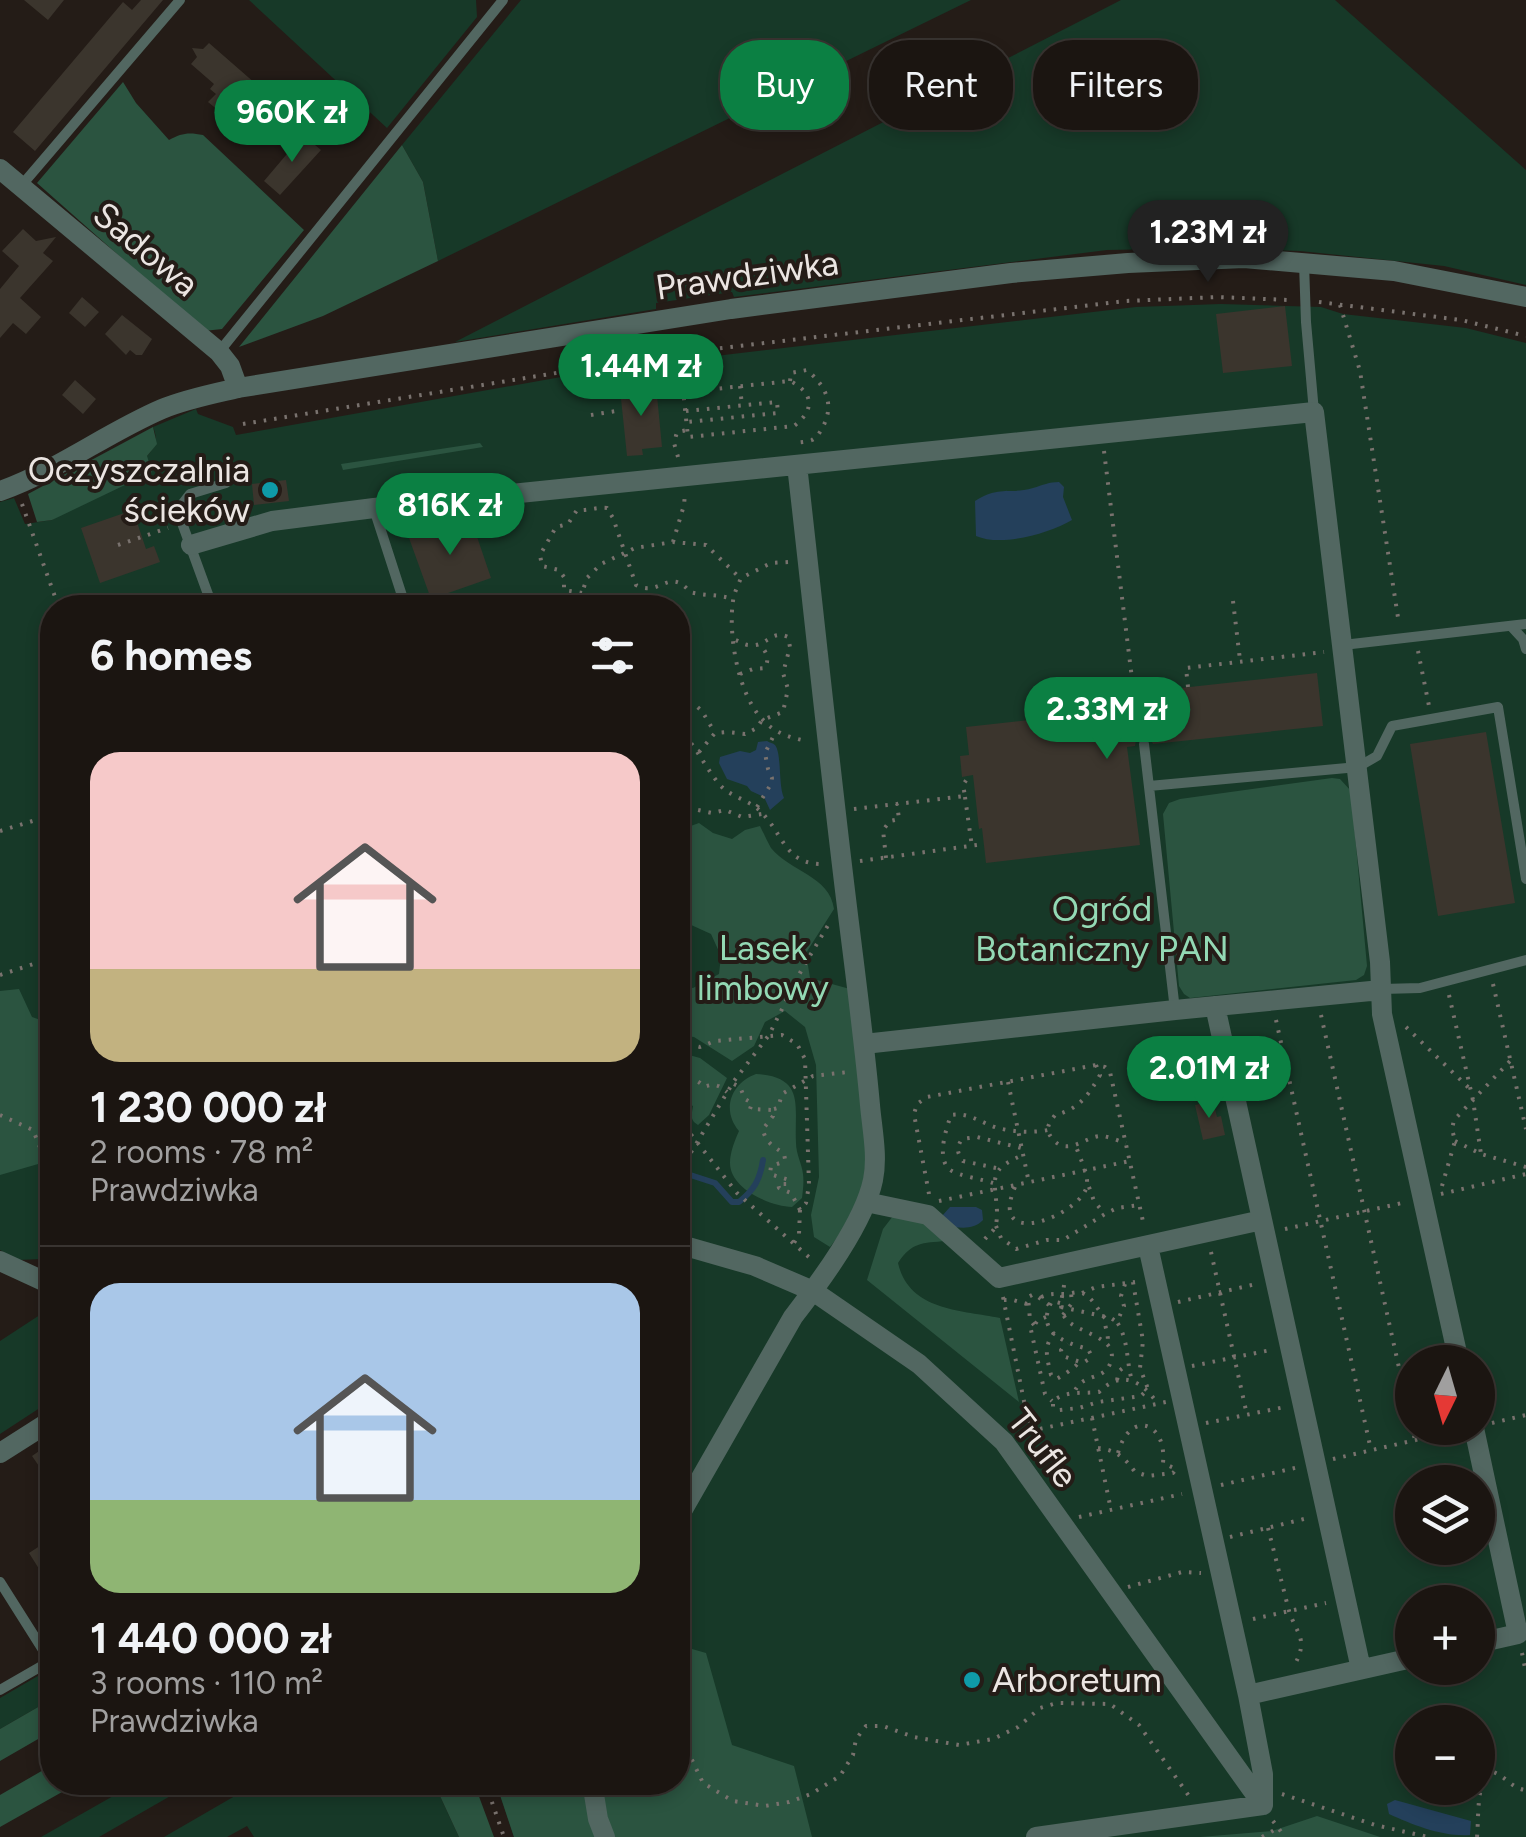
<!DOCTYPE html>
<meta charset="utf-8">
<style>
body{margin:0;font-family:Figtree,sans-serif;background:#241e1a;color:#f1f3f6;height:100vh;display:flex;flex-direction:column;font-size:38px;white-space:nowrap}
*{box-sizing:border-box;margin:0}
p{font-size:32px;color:#a09f9f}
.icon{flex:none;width:55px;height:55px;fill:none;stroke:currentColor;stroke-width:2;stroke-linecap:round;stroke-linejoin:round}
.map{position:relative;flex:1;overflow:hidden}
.side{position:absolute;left:40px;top:595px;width:650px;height:1200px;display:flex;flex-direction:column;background:#1b1511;border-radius:40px;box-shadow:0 5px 15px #0003,0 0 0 2px #393431}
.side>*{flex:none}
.banner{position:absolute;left:720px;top:40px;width:655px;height:90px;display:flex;gap:20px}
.needle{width:65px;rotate:185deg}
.buttons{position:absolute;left:1395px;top:1345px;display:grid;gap:20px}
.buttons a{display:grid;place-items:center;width:100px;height:100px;border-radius:50%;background:#1b1511;box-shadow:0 5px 15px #0003,0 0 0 2px #393431;font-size:50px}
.price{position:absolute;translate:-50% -85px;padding:0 22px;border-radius:35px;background:#0b8043;color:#fff;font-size:32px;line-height:65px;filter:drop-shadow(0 2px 5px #0008)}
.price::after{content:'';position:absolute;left:50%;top:60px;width:30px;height:22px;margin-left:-15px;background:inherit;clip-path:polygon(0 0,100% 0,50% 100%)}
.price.selected{background:#222;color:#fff}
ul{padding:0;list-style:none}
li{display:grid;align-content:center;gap:20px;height:530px;padding:0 50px}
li+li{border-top:2px solid #393431}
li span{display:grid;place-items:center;height:310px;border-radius:30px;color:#555}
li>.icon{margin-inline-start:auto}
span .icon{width:180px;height:180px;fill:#fffc;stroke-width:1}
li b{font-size:42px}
h2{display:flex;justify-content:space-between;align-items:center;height:120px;padding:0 50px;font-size:42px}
.chip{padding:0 35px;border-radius:40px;background:#1b1511;box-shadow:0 5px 15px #0003,0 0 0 2px #393431;font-size:35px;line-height:90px}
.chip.selected{background:#0b8043;color:#fff}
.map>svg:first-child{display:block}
.green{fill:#173928;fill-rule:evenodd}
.forest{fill:#2b5440}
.water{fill:#24405b}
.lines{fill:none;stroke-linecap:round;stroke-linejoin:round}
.stream{stroke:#24405b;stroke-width:6}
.building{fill:#3b352d}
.path{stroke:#79726e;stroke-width:4;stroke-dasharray:2.5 8;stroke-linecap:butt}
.lane{stroke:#526761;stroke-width:10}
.street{stroke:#526761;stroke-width:20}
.culture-dot{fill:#0f9aa8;stroke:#241c17;stroke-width:4}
.labels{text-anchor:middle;stroke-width:8;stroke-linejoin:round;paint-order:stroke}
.street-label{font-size:35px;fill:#ebe5e2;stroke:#241c17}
.poi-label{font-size:35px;fill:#ebe5e2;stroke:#241c17;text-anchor:end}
.park-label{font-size:35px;fill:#93d9b4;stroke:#241c17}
</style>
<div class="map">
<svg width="1526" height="1837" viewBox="0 0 1526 1837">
<rect width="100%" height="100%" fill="#241c17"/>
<path class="green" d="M 249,0 L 476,0 L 477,17 L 387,128 Z
M 521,0 L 971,0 L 438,261 L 423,182 L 402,145 Z
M 1121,0 L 1335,0 L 1526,170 L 1526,285 L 1444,266 L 1300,251 L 1214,248 L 1107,250 L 734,297 L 732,292 L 656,303 L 656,309 L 455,342 Z
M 1221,304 L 1321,307 L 1343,314 L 1466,328 L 1526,343 L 1526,1837 L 514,1837 L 496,1783 L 678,1782 L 678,608 L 52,608 L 52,1264 L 41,1259 L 18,1260 L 0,1250 L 0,502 L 14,498 L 25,524 L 52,520 L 147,456 C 156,447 158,438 153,427 L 196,409 L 198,414 L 233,427 L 236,435 L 617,367 L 672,361 L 676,368 L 686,367 L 690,359 L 1136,307 ZM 1412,1362 L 1478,1362 L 1478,1428 L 1412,1428 ZM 1412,1482 L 1478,1482 L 1478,1548 L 1412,1548 ZM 1412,1602 L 1478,1602 L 1478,1668 L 1412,1668 ZM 1412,1722 L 1478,1722 L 1478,1788 L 1412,1788 Z
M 52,1307 L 52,1400 L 0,1434 L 0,1341 Z
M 43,1673 L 52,1687 L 52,1699 L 0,1729 L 0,1698 Z
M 259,1782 L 434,1783 L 459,1837 L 254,1837 L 247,1826 L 227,1837 L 164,1837 Z
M 136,1783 L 193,1783 L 99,1837 L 41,1837 Z"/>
<path class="forest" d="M 123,82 L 136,103 L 169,140 C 181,133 189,132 203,135 L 304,230 L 222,329 L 204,331 L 37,183 Z
M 402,145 L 423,182 L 438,261 L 323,316 L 239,347 Z
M 153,427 L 157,444 L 147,456 L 152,472 L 52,520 L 37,522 L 28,494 Z
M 480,443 L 483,447 L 343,470 L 341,464 Z
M 1332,778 L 1340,779 L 1351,791 L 1367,966 L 1364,975 L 1356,980 L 1190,998 L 1184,994 L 1179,986 L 1163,814 L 1169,803 L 1180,799 Z
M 699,823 L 713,833 L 732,839 L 745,830 L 760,826 C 763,832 767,841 771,848 C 789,871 830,876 834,909 L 806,953 L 810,978 L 850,989 L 870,1168 L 855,1214 L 830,1247 L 814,1237 L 811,1215 L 819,1177 L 816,1065 L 805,1027 L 785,1011 L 765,1022 L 754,1046 L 732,1061 L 694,1037 L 678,1035 L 678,985 L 693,988 L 719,974 L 721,956 L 711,934 L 678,919 L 678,847 L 685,828 Z
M 19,989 L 32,1017 L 52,1024 L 52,1160 L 0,1175 L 0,991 Z
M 678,1052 L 700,1058 L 727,1078 L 709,1115 L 698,1125 C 689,1120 692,1114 693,1106 L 678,1098 Z
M 756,1074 C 806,1077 794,1106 796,1143 C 796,1154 802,1164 803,1174 C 804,1182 803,1190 802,1198 L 792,1207 C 770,1206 730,1189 730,1163 C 730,1152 735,1140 739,1131 C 721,1110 731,1083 756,1074 Z
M 893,1216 L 926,1224 L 946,1241 C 922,1243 912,1242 898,1263 C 909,1311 961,1310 1000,1318 L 1019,1402 L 867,1280 L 883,1229 Z
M 678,1645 L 706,1653 L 732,1745 L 794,1766 L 812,1837 L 514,1837 L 496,1783 L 678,1782 Z
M 52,1699 L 52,1731 L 0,1761 L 0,1729 Z
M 52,1765 L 52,1782 L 78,1783 L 0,1827 L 0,1795 Z
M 434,1783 L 474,1783 L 494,1837 L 459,1837 Z
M 1317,1816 L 1380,1837 L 1200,1837 L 1272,1831 Z"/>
<path class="water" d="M 1059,482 L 1064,487 L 1063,497 L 1072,520 C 1048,534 1001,547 976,536 L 975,501 C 999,485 1010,495 1033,488 C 1043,485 1049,482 1059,482 Z
M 767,741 C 770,743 773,743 775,745 C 782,754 778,785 784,798 L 770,810 L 764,797 L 751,791 L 747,786 L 727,779 L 719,763 L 720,757 L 740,751 L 750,753 L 756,750 L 758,742 Z
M 950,1207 L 976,1207 L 982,1210 L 983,1220 C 975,1229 964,1228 953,1227 L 942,1216 Z
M 1395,1800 L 1471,1821 L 1470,1835 C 1443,1837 1413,1825 1389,1814 L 1387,1804 Z"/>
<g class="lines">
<path class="stream" d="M 678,1171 L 715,1183 L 732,1202 L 739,1202 C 754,1190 760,1180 763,1160"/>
</g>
<path class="building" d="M 24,0 L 64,0 L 48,20 Z
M 141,0 L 163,0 L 35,151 L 13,132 L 123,2 L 132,10 Z
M 209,43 L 263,90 L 259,95 L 259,105 L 249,106 L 245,111 L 235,103 L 224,115 L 208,102 L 216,94 L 210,89 L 214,84 L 191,64 L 197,57 L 192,48 L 203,49 Z
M 303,135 L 321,150 L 280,195 L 264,181 Z
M 23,229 L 36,241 L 56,237 L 43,253 L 53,261 L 20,298 L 41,317 L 26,334 L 13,323 L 0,338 L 0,289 L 19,266 L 2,251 Z
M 82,297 L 99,312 L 85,327 L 69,313 Z
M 1285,306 L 1292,366 L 1223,373 L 1216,314 Z
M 122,315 L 152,339 L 142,355 L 136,355 L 130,350 L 126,355 L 105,334 Z
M 75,380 L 96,399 L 83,414 L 62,395 Z
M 656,385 L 662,447 L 642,449 L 643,455 L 627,456 L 620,389 Z
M 286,480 L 289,501 L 254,505 L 252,484 Z
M 133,510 L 146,549 L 154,546 L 160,562 L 100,583 L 81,528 Z
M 470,516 L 491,578 L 431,599 L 409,538 Z
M 1317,673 L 1323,726 L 1153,744 L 1150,738 L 1144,735 L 1136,740 L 1135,746 L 1127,747 L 1140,845 L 986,863 L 982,828 L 979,829 L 973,775 L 962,777 L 960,756 L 969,755 L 966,727 L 1146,707 L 1144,692 Z
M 1486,732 L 1515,903 L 1438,916 L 1410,744 Z
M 1213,1101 L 1217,1117 L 1221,1116 L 1225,1135 L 1203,1140 L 1195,1105 Z
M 52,1442 L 52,1466 L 43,1472 L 32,1456 Z
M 52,1538 L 52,1565 L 41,1572 L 29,1553 Z"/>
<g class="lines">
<path class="path" d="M 1319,302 L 1461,320 L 1526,336
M 1340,305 L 1360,371 L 1399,624
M 790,381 L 791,373 L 807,370 C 823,384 833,399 826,420 C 823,427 819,436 812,440 C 807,442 801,442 795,443
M 740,386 L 742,406
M 657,395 L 790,381 C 814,393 815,410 794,426 L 688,437 L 679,353
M 686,411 L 777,402 L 778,413 L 687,422
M 591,415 L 622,410
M 243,424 L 679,353 L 1126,301 L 1218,297 L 1289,300
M 1104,451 L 1134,695
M 678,457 L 674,443 L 677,432 L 687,430
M 22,504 L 59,608
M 673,542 L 684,505 L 685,494
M 118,545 L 168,528
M 788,562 L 771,563 L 741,578 C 738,585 734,593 733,601 C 728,635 738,696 764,721 C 775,733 791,738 807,741
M 582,593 L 564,590 L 564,577 L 559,570 L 542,566 L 540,555 L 556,527 L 568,524 L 577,510 C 587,511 596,507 607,508 L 613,518 L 636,585 C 660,598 669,566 690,592 C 704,596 718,594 733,599
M 1233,601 L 1240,660
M 583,608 L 582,593 L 587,578 L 601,564 L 635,548 L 673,542 L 706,545 L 739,577
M 1418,651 L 1429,706
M 740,674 L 753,669 L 765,668 C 770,658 766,652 760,644
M 1188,687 L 1186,668 L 1324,652
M 678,705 L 694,704 L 702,711 L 715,733
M 678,718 L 683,709 L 682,704
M 678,727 C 695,745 704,765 719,784 C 729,796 746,799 758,809 C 784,832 783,866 826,864
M 699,752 L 715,733 L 727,732 L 745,734 L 757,728 L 762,720 L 783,712 L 788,689 L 783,673 L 790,647 L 788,637 C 770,629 767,648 749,645 C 744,645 739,641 733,639
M 965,797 L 972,847
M 757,807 L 771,784 L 772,778 L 768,769 L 765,753 L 776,731
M 854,809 L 965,796 L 963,785 L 969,776
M 678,816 L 698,810 L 712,813 L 725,810 L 742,817 L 762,814
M 0,831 L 52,815
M 886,858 L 883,830 L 890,821 L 899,819 L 897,804
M 860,861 L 984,844
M 0,975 L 52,958
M 1493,984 L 1526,1129
M 1449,995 L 1473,1100 L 1481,1154
M 1321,1015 L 1415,1440
M 1276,1020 L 1371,1450
M 1406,1027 L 1471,1090
M 678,1042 L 700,1047 L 715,1041 L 782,1035 L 797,1044 L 805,1059 L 809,1185 L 806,1203 L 800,1210 L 799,1234 L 794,1243
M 1096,1065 L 1100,1075 C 1088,1096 1079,1109 1055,1115 C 1049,1123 1045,1128 1051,1137 C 1067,1159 1086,1135 1102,1136 C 1110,1137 1119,1141 1126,1143
M 678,1077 C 687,1077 698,1079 704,1087 C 714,1083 719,1085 727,1092
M 1008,1082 L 1029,1183
M 734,1084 L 740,1087 L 745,1099 L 752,1103 L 750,1109 L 773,1110 L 773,1116 L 763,1129 C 765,1143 774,1146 784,1154 L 785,1159 L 783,1162 L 771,1166 L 770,1174 L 789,1180 L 787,1184 L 778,1184 L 779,1188 L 791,1193 L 800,1210
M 774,1109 L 778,1108 L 782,1094 L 813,1076 L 848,1072
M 0,1115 L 33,1130 L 52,1177
M 678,1118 L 737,1193 L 811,1259
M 1455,1141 L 1481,1154 L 1526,1167
M 996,1168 L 963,1161 C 957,1153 956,1148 962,1139 L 977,1137 L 1021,1148
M 678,1181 L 684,1164 L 734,1081 L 769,1035 L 802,969 L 830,922
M 993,1183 C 981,1179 961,1176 952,1171 C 935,1162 946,1129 951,1115 C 969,1112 981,1123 998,1128 C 1013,1132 1033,1133 1048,1130
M 1442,1186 L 1455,1141 L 1452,1129 L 1454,1120 L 1510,1061
M 1015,1187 C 986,1254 1086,1213 1087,1184 C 1088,1172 1079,1157 1076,1146
M 1089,1187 L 1094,1201 L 1104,1213
M 929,1194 L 914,1114 L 917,1104 L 927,1097 L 1096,1065 L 1105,1067 L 1110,1072 L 1144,1226
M 1441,1194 L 1526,1174
M 939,1201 L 1130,1161
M 996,1226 L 1001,1238 L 1016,1249 L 1047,1240 L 1063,1240 L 1105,1214 L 1117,1208 L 1139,1205
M 1285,1229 L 1402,1203
M 985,1239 C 988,1235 993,1232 995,1227 C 997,1223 997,1216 997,1211 C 995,1178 987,1170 1023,1155
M 1211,1252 L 1247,1415
M 1133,1282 L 1143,1341 L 1140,1368 L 1148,1389 L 1141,1396 L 1098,1402 L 1079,1408 L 1059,1410 L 1053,1407 L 1053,1401 C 1067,1390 1082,1394 1099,1392 C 1122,1369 1142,1381 1158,1404
M 1125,1284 L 1121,1296 L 1124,1306 L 1117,1322 C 1129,1341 1126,1360 1132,1381
M 1064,1285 C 1063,1296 1058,1306 1064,1316 C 1073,1334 1122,1335 1110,1364 C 1103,1381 1081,1373 1074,1393
M 1082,1293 L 1096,1287 L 1135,1282
M 1003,1297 L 1030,1431 L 1166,1402
M 1041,1297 C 1051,1293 1055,1294 1065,1294 C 1071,1294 1076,1291 1082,1293 C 1092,1296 1098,1311 1105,1318 C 1104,1328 1110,1336 1107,1344
M 1004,1300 L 1013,1300 L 1027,1304
M 1178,1302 L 1256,1284
M 1060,1303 L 1052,1301 C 1035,1332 1063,1342 1088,1349 L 1091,1355 L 1089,1359 L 1083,1363 L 1063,1356 L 1061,1350 L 1068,1344
M 1061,1307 L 1111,1318 L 1117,1322
M 1063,1315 L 1072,1303 L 1071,1293
M 1046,1317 L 1038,1320 L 1031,1330 L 1045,1394 L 1052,1401
M 1034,1325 L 1030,1320 L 1028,1297 L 1034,1294 L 1049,1305
M 1054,1333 C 1043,1347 1047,1358 1051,1375 L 1056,1379 C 1061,1377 1076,1367 1078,1363
M 1192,1366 L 1271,1350
M 1117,1380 L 1119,1371 L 1128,1364
M 1092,1418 L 1111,1510
M 1206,1423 L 1285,1407
M 1492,1423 L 1526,1415
M 1098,1448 C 1116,1450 1124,1457 1135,1472 L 1148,1476 L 1173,1473 L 1179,1466
M 1118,1453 C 1130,1409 1167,1422 1163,1463 L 1176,1469
M 1333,1459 L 1455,1431
M 1221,1485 L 1299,1467
M 1079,1517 L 1182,1494
M 1268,1528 L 1289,1611 C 1297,1635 1309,1639 1294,1666
M 1230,1537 L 1308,1518
M 1128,1587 L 1182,1572 L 1201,1573
M 1253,1619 L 1326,1603
M 1522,1653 L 1526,1673
M 678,1699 L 681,1710 L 683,1741 L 703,1783 L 733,1801 L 765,1806 L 789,1802 L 811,1794 L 840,1776 L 853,1755 L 856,1739 L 866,1726 L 883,1726 L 914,1737 L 959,1745 L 993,1739 L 1018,1727 L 1040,1708 L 1057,1703 L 1110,1704 L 1139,1725 L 1189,1796
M 485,1782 L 504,1837
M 1282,1794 L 1375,1825 L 1428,1837
M 1273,1821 L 1285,1837
M 1262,1837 L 1278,1828
M 1477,1837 C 1479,1816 1476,1787 1489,1771 C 1504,1773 1511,1789 1526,1790"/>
<path class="lane" d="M 21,186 L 180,0
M 1304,263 L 1306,322 L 1314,412
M 219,352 L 503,0
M 374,509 L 406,608
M 213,608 L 182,523 L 183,503 L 190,494 L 226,483
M 1511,626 L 1523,639 L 1526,649
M 1343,645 L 1526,624
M 1144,744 L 1175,1010
M 1149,786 L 1358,767 L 1377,756 L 1392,726 L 1498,707 L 1526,879
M 1382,989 L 1420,988 L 1526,960
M 0,1582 L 50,1661
M 0,1690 L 52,1660"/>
<path class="street" d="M 0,169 L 219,352 L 230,366 L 238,388
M 0,491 C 57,471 106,433 162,409 C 186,399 212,394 238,388 L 731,309 L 1011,273 L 1128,263 L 1244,258 L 1394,271 L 1526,297
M 191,545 L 272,521 L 374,508 L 1314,412 L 1380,962 L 1382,1014 L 1459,1362
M 1215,1006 L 1361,1669
M 864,1044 L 1175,1010 L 1381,990
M 866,1202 L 928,1215 L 999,1278 L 1262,1220
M 678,1244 L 755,1266 L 813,1291 L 919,1364 L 1004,1442 L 1263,1805
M 1148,1246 L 1248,1695 L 1263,1774 L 1263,1805
M 0,1261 L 52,1285
M 1474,1428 L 1518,1634 L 1478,1643
M 0,1453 L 52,1420
M 678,1518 L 793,1317 C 820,1282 864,1223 873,1180 C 878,1156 872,1129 870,1105 C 865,1050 858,995 851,939 C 831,781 815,623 797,465
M 1248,1695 L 1412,1658
M 592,1782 L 598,1819 L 605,1837
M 1036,1837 L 1263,1805"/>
</g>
<g class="culture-dot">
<circle cx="270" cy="490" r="10"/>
<circle cx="972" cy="1680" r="10"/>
</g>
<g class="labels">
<g class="street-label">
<text transform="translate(146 249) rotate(40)" y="12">Sadowa</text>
<text transform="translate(747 275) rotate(-8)" y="12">Prawdziwka</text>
<text transform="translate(1043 1448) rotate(52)" y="12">Trufle</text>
</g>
<g class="poi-label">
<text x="250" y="482">Oczyszczalnia<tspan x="250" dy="40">ścieków</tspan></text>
<text x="992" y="1692" text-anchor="start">Arboretum</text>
</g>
<g class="park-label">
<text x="1102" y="921">Ogród<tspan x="1102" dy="40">Botaniczny PAN</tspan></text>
<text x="763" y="960">Lasek<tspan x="763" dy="40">limbowy</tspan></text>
</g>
</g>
</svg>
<div class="buttons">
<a><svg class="needle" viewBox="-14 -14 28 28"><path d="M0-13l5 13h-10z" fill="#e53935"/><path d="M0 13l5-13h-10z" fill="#a09f9f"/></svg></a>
<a><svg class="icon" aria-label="layers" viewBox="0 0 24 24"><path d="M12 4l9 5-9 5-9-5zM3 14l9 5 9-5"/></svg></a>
<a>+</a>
<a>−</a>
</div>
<b class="price" style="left:292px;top:165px">960K zł</b>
<b class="price selected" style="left:1208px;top:285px">1.23M zł</b>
<b class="price" style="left:641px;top:419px">1.44M zł</b>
<b class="price" style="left:450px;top:558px">816K zł</b>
<b class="price" style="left:1107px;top:762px">2.33M zł</b>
<b class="price" style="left:1209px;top:1121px">2.01M zł</b>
<div class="banner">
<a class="chip selected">Buy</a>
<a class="chip">Rent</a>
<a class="chip">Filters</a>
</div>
<section class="side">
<h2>6 homes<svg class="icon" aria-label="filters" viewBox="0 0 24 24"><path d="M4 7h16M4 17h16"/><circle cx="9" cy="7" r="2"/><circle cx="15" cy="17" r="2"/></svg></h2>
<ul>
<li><span style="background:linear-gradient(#f6c9c9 70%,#c2b280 0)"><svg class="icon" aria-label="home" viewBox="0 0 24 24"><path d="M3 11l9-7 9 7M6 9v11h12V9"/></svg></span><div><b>1 230 000 zł</b><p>2 rooms · 78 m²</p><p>Prawdziwka</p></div></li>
<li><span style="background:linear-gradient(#a9c7e8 70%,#8fb573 0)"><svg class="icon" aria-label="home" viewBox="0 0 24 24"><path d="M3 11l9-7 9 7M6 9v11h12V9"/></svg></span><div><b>1 440 000 zł</b><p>3 rooms · 110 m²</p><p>Prawdziwka</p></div></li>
</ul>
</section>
</div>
